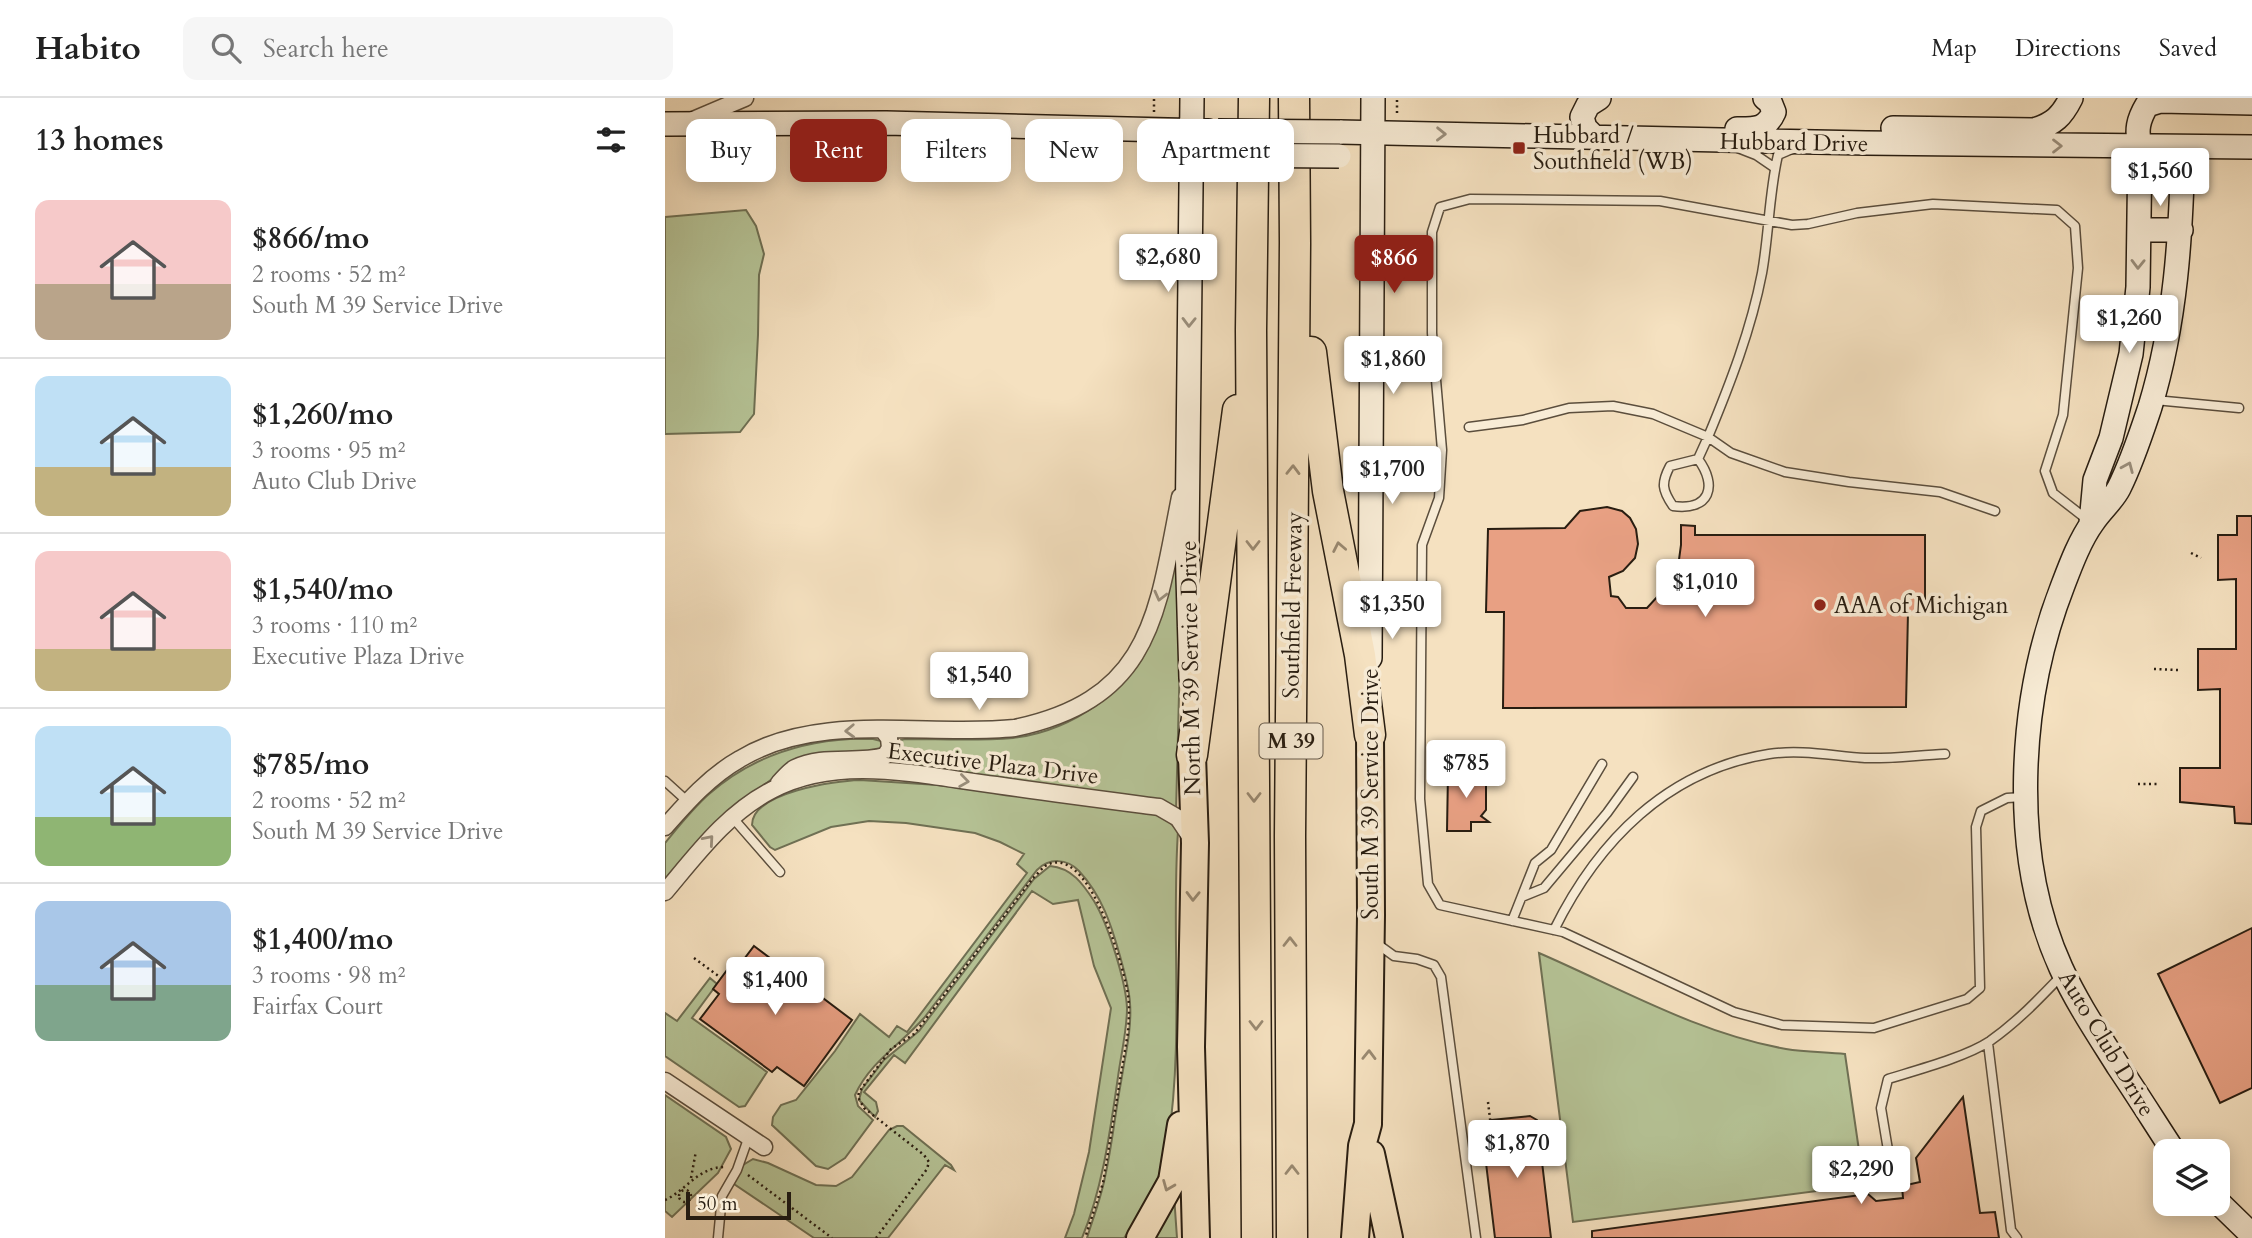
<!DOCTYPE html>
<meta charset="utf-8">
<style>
body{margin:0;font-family:Cardo,serif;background:#f6f6f6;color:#222;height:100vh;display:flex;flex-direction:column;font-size:26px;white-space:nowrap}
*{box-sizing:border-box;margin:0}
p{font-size:23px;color:#767676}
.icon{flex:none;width:38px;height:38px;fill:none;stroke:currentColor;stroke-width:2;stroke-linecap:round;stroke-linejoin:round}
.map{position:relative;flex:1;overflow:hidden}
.panel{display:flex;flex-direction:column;background:#fff;width:665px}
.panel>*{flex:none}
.top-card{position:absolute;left:21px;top:21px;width:665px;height:63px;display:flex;gap:14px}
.controls{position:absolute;left:1488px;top:1041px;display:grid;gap:14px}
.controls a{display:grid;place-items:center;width:77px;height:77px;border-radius:14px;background:#fff;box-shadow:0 4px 18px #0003;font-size:35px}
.scale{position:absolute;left:21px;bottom:18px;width:105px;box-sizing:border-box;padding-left:7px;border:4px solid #281d11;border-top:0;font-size:19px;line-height:24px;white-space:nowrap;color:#281d11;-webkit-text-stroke:5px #f8ecd6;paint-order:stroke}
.price{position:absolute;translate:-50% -60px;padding:0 16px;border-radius:7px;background:#fff;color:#222;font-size:23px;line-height:46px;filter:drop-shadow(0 2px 4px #0008)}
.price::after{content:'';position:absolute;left:50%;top:42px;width:21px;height:16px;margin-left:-10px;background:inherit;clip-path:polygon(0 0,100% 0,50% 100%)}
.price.active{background:#8f2418;color:#fff}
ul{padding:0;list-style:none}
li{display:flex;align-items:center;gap:21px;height:175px;padding:0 35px}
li+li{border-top:2px solid #e0e0e0}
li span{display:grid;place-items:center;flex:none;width:196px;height:140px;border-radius:14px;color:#555}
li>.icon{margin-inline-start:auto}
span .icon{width:84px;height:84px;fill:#fffc;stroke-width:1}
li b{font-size:30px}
h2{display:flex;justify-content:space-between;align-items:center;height:84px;padding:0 35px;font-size:30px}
.tag{padding:0 24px;border-radius:14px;background:#fff;box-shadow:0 4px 18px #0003;font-size:24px;line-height:63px}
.tag.active{background:#8f2418;color:#fff}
header{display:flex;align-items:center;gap:42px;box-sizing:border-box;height:98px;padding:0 35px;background:#fff;border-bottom:2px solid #e0e0e0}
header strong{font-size:33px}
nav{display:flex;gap:38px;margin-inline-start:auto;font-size:24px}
.search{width:490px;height:63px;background:#f6f6f6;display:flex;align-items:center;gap:18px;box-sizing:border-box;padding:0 24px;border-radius:14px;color:#767676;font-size:26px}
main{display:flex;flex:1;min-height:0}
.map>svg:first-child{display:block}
.green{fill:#b6c497;stroke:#6f7054;stroke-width:2}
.building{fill:#e8a083;stroke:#281d11;stroke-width:2}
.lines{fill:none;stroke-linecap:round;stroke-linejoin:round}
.lane-casing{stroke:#5b4e3d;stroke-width:11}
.street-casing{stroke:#5b4e3d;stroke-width:19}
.secondary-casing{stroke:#281d11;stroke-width:26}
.primary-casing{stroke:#281d11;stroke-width:30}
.highway-casing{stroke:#281d11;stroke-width:33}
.path{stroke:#281d11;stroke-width:2.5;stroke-dasharray:2 3.5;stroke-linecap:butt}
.lane{stroke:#f8ecd6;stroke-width:8}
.street{stroke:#f8ecd6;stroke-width:16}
.secondary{stroke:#f8ecd6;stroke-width:23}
.primary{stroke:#f5e1c0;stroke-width:26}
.highway{stroke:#f5e1c0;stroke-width:30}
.secondary-bridge-casing{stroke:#281d11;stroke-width:26;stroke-linecap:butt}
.secondary-bridge{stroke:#f8ecd6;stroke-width:23}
.oneway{stroke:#9a8f7d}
.oneway2{stroke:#998971}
.poi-dot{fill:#8f2418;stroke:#f8ecd6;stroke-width:2.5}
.labels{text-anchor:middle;stroke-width:7;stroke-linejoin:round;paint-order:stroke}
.shield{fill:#f8ecd6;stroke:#665b4c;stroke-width:2}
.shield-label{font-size:21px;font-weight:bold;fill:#281d11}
.poi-label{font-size:23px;fill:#281d11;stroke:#f8ecd6;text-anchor:start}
.street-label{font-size:23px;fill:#281d11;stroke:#f8ecd6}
</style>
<header>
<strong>Habito</strong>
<div class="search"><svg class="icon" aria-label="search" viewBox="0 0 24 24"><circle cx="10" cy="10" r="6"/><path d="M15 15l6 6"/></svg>Search here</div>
<nav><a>Map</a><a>Directions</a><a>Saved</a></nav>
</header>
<main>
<section class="panel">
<h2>13 homes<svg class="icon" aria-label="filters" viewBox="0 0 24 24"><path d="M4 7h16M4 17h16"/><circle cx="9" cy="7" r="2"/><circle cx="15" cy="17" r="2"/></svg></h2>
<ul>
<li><span style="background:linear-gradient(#f6c9c9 60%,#b9a48a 0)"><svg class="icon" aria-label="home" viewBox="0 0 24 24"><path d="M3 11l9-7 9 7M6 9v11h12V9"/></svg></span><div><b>$866/mo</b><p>2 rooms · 52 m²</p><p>South M 39 Service Drive</p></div></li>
<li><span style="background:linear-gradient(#bfe0f5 65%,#c2b280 0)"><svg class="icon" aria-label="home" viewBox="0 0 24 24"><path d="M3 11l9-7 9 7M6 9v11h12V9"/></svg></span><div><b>$1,260/mo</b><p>3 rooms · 95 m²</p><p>Auto Club Drive</p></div></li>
<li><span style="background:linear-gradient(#f6c9c9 70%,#c2b280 0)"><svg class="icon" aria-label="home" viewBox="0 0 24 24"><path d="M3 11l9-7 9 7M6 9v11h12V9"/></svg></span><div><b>$1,540/mo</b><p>3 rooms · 110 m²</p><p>Executive Plaza Drive</p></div></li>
<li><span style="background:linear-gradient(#bfe0f5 65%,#8fb573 0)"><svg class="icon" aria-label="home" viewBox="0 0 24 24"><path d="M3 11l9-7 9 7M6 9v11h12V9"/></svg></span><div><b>$785/mo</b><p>2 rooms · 52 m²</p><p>South M 39 Service Drive</p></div></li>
<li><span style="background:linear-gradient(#a9c7e8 60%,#7fa58c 0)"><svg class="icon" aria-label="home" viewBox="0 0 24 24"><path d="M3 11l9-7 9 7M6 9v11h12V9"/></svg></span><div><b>$1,400/mo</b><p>3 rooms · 98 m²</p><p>Fairfax Court</p></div></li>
</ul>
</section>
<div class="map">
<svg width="1587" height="1140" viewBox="0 0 1587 1140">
<rect width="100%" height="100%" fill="#f5e1c0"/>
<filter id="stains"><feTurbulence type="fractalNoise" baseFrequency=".00286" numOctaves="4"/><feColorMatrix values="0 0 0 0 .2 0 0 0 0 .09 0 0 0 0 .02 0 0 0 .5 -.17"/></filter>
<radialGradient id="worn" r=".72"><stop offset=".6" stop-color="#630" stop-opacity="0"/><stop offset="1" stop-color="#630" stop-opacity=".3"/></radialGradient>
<path class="green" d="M 81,112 L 91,128 L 99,156 L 94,177 L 93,237 L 89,316 L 75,334 L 0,336 L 0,119 Z
M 509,452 L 516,518 L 511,714 L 236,668 L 233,665 L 236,642 L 240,641 C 276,641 312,643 348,640 C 406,633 468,592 489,536 C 499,510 504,480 509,452 Z
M 185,641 L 208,641 L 216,643 L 218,650 L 118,673 L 83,699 L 0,784 L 0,745 C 14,728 28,710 44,696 C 84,661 133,644 185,641 Z
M 195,682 L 273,687 L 492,716 L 501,720 L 513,733 C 506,836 519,941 503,1044 C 497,1079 480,1112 459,1140 L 422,1140 C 428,1120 436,1100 440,1079 C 447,1048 450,1016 456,984 C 460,958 467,931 465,905 C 464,889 459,873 455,858 C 446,826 437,798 414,773 C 402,760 384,760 372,772 L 259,920 C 236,946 205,964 190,997 L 193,1008 L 208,1022 L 180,1060 L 163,1071 L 151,1068 L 107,1027 L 108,1019 L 116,1007 L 131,1002 L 170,953 L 195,916 L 224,939 L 232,928 L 242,934 L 362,775 L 352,766 L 359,756 L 335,744 L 310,735 L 241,725 L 204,723 L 166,729 L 110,752 L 105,749 L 87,727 C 87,694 170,683 195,682 Z
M 385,768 C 407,770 418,786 429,803 C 443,826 461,884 462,910 C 462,933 456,956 453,979 C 445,1033 438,1089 417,1140 L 400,1140 L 409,1116 L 424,1054 L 446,910 L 429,868 L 413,802 L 388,806 L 367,793 L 240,965 L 229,957 L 199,994 L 211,1004 L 213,1013 L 210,1019 L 194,1002 L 197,991 L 219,962 L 254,933 L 369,781 Z
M 874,855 C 955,890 1032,935 1121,951 C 1140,954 1160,954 1180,956 L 1199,1087 L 908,1124 Z
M 45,880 L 52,886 L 27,920 L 102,974 L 80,1008 L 74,1009 L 0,958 L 0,915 L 12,923 Z
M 0,997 L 61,1039 L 66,1051 L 53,1075 L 7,1119 L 0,1113 Z
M 232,1028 L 238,1028 L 286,1067 L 289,1072 L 280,1067 L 223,1140 L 149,1140 L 66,1084 L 78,1067 L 88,1061 L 103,1065 L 151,1087 L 171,1088 L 187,1079 L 224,1032 Z
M 509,1097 L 512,1140 L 486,1140 Z"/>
<path class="building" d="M 942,409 L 957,413 L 965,420 L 971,431 L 973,446 L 970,460 L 958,473 L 944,479 L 946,498 L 953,499 L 961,510 L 982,510 L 1005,485 L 1013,469 L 1016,447 L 1016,427 L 1030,428 L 1030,437 L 1260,437 L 1260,514 L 1243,514 L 1241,609 L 838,610 L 839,514 L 821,514 L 823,431 L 900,430 L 915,413 Z
M 1572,418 L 1587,418 L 1587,726 L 1570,725 L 1569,709 L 1515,704 L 1515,670 L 1555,670 L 1555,591 L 1533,592 L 1533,551 L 1571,551 L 1571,481 L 1553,482 L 1553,437 L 1572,437 Z
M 783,675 L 821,675 L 821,712 L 816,718 L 824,724 L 806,724 L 806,733 L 782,733 Z
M 1587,830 L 1587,990 L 1555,1005 L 1493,876 Z
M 89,848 L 187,922 L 139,988 L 112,969 L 107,974 L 35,921 L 54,896 L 48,891 L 65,868 L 70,873 Z
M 1298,999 L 1315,1115 L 1330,1114 L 1334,1140 L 927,1140 L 927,1133 L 1203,1096 L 1211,1103 L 1238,1100 L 1237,1088 L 1255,1084 L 1251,1060 Z
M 865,1018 L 872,1022 L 886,1140 L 830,1140 L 818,1040 L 831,1048 L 827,1022 Z"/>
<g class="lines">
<defs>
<path id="lane" d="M 1073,50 L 1091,57 L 1110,70
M 1490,302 L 1574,310
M 804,329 L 858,322 L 904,310 L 948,308 L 988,316 L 1043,339 C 1065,286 1086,232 1097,175 C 1104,136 1104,95 1113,57 L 1127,51
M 1033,361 C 1053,388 1045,413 1008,408 C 997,392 996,385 1005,368 L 1033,361 L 1043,339 L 1066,355 L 1120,374 L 1184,384 L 1275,394 L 1330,413
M 709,367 L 776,368
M 0,683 L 22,703
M 1358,699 L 1342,700 L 1316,713 L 1311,729 L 1315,890 L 1302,901 L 1209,930 L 1117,927 L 1069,914 L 898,834 L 775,807 L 763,786 L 755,701 L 757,447 L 774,400 L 777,352 L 767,235 L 767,134 L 775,109 L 805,101 L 995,103 L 1127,127 L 1143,126 L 1192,115 L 1268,106 L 1392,112 L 1410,128 L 1413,170 L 1398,317 L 1380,373 L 1388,395 L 1424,423
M 67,719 L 115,774
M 857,799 L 879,790 L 942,715 L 968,679
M 847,823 L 870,765 L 886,752 L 937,666
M 889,832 C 933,743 1002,672 1104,656 C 1136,651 1168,658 1200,660 C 1226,661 1254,657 1280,656
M 711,845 L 729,858 L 752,861 L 769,867 L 776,879 L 811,1140
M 1323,945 L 1346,1132 L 1352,1140
M 1223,1052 L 1216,1010 L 1223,981 C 1252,972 1301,959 1325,943 C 1352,924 1374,901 1397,877
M 53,1140 L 57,1098 L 72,1072 L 84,1038"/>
<path id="street" d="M 28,22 L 80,0
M 114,685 C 119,680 124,673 130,670 C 158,656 191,666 220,658 L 225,650 L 224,640 L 217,631
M 0,729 C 22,704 45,678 75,661 C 154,613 263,639 350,630 C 487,601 492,516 515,399
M 0,794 C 32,756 62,715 107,692 C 175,656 258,678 331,687 C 385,695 440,702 494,709 L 513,720 L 527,741
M 0,983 L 99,1049"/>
<path id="secondary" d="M 0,26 L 221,25 L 543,33
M 1228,30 L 1369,32 C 1389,26 1397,18 1406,0
M 1072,31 C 1090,31 1101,32 1109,14 L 1105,4 L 1100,0
M 675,34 L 1201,45 L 1587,49
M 929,39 L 920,30 L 917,19 L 923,7 L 934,0
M 1474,132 L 1516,132
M 1426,425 L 1430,382 L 1446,340 L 1466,256 L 1473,189 L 1475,49 C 1471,32 1473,22 1482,7 L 1495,3 L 1587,5
M 705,560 L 708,0
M 526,580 L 522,446 L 527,0
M 1509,1054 C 1490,1025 1472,996 1453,968 C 1433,936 1412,905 1396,870 C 1344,756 1353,602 1398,487 C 1406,466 1415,442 1428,424 C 1436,412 1448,402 1454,390 C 1467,364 1476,336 1485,309 C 1511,224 1516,137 1518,49
M 1552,1103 L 1587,1137"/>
<path id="primary" d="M 527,657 L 530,745 L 526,949 L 531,1140
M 706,1056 L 724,1140
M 475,1140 L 507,1083 L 516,1027
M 690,1140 L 697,1048 L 703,1026 L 706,817 L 705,637"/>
<path id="highway" d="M 589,0 L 586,232 L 592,1140
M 646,254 L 663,393 L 695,557 L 705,637
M 527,657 L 573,312
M 627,1140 L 625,738 L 630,145 L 629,0"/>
</defs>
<use href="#lane" class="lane-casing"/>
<use href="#street" class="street-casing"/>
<use href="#secondary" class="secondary-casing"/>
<use href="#primary" class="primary-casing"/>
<use href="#highway" class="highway-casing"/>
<path class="path" d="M 732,2 L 732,16
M 489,14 L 489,0
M 488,55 L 488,63 L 503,64
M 1526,455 L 1536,460
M 1489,571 L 1514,572
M 1473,686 L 1494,686
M 29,860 L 56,880
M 823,1004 L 829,1054
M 808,1033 L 829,1032
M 83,1077 L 167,1140
M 26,1080 L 31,1053
M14 1098a6 6 0 1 1 12 0a6 6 0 1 1-12 0Z
M 0,1102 C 22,1092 33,1069 60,1069
M 211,1140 L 262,1071 L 264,1064 L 259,1057 L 199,1010 L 193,999 L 194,994 L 226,951 L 249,936 L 257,926 L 368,780 C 372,777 376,771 380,768 C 423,742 457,865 462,891 C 465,905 464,919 463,934 L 438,1085 L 420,1140"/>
<use href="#lane" class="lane"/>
<use href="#street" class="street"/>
<use href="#secondary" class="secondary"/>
<use href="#primary" class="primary"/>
<use href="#highway" class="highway"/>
<defs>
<path id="secondary-bridge" d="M 553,33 L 675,34
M 553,57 L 674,58"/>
</defs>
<use href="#secondary-bridge" class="secondary-bridge-casing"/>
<use href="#secondary-bridge" class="secondary-bridge"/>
</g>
<defs><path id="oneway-chevron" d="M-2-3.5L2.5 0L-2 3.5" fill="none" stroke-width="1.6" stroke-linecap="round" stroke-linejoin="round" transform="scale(1.75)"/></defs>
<g class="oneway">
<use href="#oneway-chevron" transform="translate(776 36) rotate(1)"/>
<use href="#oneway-chevron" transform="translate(1392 48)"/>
<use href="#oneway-chevron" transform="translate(1473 166) rotate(91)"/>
<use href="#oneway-chevron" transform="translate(524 224) rotate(91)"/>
<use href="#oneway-chevron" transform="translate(1463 369) rotate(-67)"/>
<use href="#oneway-chevron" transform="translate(495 498) rotate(104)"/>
<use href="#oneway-chevron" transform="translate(185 633) rotate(178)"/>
<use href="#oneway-chevron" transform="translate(299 683) rotate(8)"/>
<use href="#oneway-chevron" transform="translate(44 742) rotate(-49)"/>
</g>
<g class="oneway2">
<use href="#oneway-chevron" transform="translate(628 372) rotate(-89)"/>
<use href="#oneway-chevron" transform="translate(588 447) rotate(90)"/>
<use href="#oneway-chevron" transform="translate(674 449) rotate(-101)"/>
<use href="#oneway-chevron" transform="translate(589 699) rotate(90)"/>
<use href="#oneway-chevron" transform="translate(528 798) rotate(91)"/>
<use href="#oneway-chevron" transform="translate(625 844) rotate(-90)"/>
<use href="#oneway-chevron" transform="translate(591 927) rotate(90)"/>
<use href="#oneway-chevron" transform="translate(704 957) rotate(-89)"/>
<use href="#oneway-chevron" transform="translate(627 1072) rotate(-90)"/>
<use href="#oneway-chevron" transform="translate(503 1088) rotate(112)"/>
</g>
<g class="poi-dot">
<rect x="847" y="43" width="14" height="14" rx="3.5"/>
<circle cx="1155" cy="507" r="7"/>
</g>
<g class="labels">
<rect class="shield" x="594.5" y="625.5" width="63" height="35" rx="5"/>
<g class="shield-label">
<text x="626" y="650">M 39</text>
</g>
<g class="poi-label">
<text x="868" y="45">Hubbard /<tspan x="868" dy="26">Southfield (WB)</tspan></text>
<text x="1169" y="515">AAA of Michigan</text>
</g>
<g class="street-label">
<text transform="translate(1129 44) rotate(1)" y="8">Hubbard Drive</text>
<text transform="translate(627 507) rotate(-89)" y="8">Southfield Freeway</text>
<text transform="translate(525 570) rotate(-91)" y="8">North M 39 Service Drive</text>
<text transform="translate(328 665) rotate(7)" y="8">Executive Plaza Drive</text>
<text transform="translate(705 696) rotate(-90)" y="8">South M 39 Service Drive</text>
<text transform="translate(1442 945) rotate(59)" y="8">Auto Club Drive</text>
</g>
</g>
<rect width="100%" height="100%" filter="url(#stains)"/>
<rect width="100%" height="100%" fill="url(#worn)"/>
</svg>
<div class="controls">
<a><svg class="icon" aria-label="layers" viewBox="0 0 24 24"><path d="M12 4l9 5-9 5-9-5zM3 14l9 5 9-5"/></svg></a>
</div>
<div class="scale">50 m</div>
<b class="price" style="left:1495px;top:110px">$1,560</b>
<b class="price" style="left:503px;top:196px">$2,680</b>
<b class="price active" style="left:729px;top:197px">$866</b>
<b class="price" style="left:1464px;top:257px">$1,260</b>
<b class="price" style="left:728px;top:298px">$1,860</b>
<b class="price" style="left:727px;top:408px">$1,700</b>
<b class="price" style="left:1040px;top:521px">$1,010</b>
<b class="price" style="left:727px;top:543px">$1,350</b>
<b class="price" style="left:314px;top:614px">$1,540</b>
<b class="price" style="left:801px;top:702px">$785</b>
<b class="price" style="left:110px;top:919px">$1,400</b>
<b class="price" style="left:852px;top:1082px">$1,870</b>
<b class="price" style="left:1196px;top:1108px">$2,290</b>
<div class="top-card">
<a class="tag">Buy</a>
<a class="tag active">Rent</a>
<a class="tag">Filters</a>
<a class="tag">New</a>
<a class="tag">Apartment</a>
</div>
</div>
</main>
